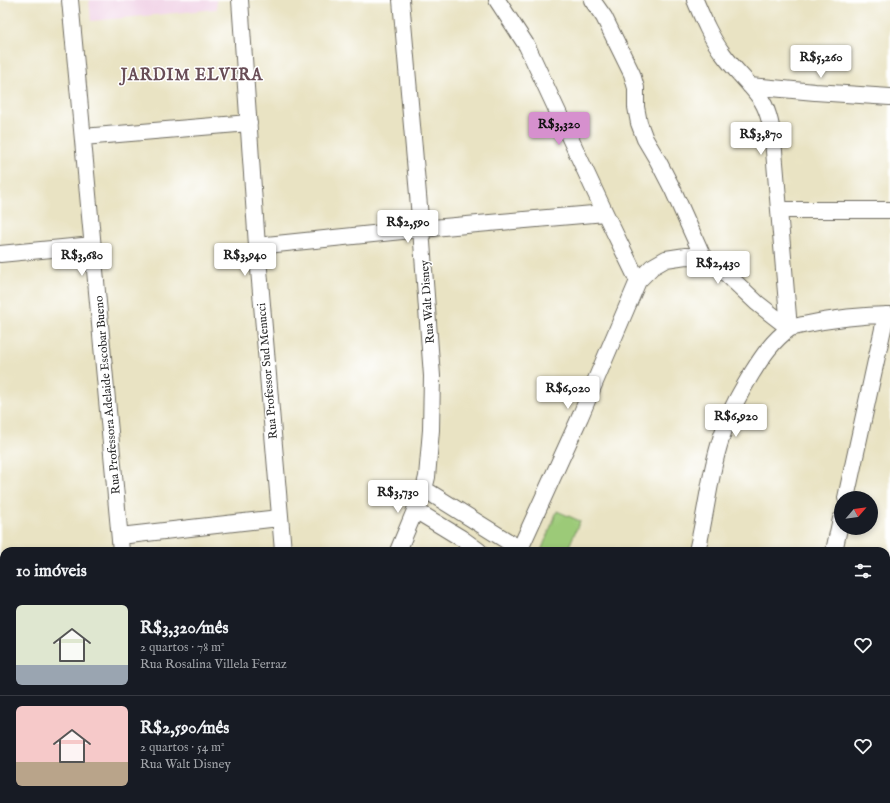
<!DOCTYPE html>
<html lang="pt">
<meta charset="utf-8">
<style>
body{margin:0;font-family:"IM FELL English",serif;background:#20242c;color:#f1f3f6;height:100vh;display:flex;flex-direction:column;font-size:15px;white-space:nowrap}
*{box-sizing:border-box;margin:0}
p{font-size:13px;color:#9ea1a6}
.icon{flex:none;width:22px;height:22px;fill:none;stroke:currentColor;stroke-width:2;stroke-linecap:round;stroke-linejoin:round}
.map{position:relative;flex:1;overflow:hidden}
.side{position:absolute;left:0px;top:547px;width:890px;height:256px;display:flex;flex-direction:column;background:#171b24;border-radius:12px 12px 0 0;box-shadow:0 2px 6px #0003}
.side>*{flex:none}
.needle{width:26px;rotate:62deg}
.buttons{position:absolute;left:834px;top:491px;display:grid;gap:8px}
.buttons a{display:grid;place-items:center;width:44px;height:44px;border-radius:50%;background:#171b24;box-shadow:0 2px 6px #0003;font-size:20px}
.price{position:absolute;translate:-50% -34px;padding:0 9px;border-radius:4px;background:#fff;color:#222;font-size:13px;line-height:26px;filter:drop-shadow(0 1px 2px #0008)}
.price::after{content:'';position:absolute;left:50%;top:24px;width:12px;height:9px;margin-left:-6px;background:inherit;clip-path:polygon(0 0,100% 0,50% 100%)}
.price.selected{background:#d690ce;color:#111}
ul{padding:0;list-style:none}
li{display:flex;align-items:center;gap:12px;height:100px;padding:0 16px}
li+li{border-top:1px solid #363941}
li span{display:grid;place-items:center;flex:none;width:112px;height:80px;border-radius:6px;color:#555}
li>.icon{margin-inline-start:auto}
span .icon{width:48px;height:48px;fill:#fffc;stroke-width:1}
li b{font-size:17px}
h2{display:flex;justify-content:space-between;align-items:center;height:48px;padding:0 16px;font-size:17px}
.map>svg:first-child{display:block}
.built{fill:#f0d0e5}
.green{fill:#9cca78;stroke:#647a52}
.building{fill:#d98ca5}
.lines{fill:none;stroke-linecap:round;stroke-linejoin:round}
.minor-tunnel{stroke:#c3bea5;stroke-width:16;stroke-dasharray:16 8;stroke-linecap:butt}
.minor-casing{stroke:#6e6b60;stroke-width:18}
.minor{stroke:#fff;stroke-width:16}
.labels{text-anchor:middle;stroke-width:3;stroke-linejoin:round;paint-order:stroke}
.street-label{font-size:12px;fill:#2b2b2b;stroke:#fff}
.district-label{font-size:16px;font-weight:bold;letter-spacing:1px;fill:#684d56;stroke:#fff}
</style>
<div class="map">
<svg width="890" height="803" viewBox="0 0 890 803">
<rect width="100%" height="100%" fill="#fff"/>
<filter id="ink" filterUnits="userSpaceOnUse"><feTurbulence type="fractalNoise" baseFrequency=".025" numOctaves="2"/><feDisplacementMap in="SourceGraphic" scale="8" xChannelSelector="R" yChannelSelector="G"/><feConvolveMatrix kernelMatrix="1 2 1 2 8 2 1 2 1" color-interpolation-filters="sRGB"/></filter>
<filter id="wash" filterUnits="userSpaceOnUse"><feTurbulence type="fractalNoise" baseFrequency=".012" numOctaves="4" result="noise"/><feDisplacementMap in="SourceGraphic" scale="16" xChannelSelector="R" yChannelSelector="G"/><feGaussianBlur stdDeviation="0.9" result="paint"/><feColorMatrix in="noise" values="0 0 0 0 0 0 0 0 0 0 0 0 0 0 0 0 0 1.4 0 .05"/><feComposite in="paint" operator="in"/></filter>
<g filter="url(#wash)">
<rect width="100%" height="100%" fill="#e9e3c3"/>
<path class="built" d="M 89,0 L 216,0 L 217,9 L 91,21 Z"/>
<path class="green" d="M 557,511 L 580,521 L 567,551 L 541,551 Z"/>
<g id="blocks">
<path class="building" d="M 494,799 L 515,799 L 514,803 L 493,803 Z"/>
</g>
</g>
<g filter="url(#ink)">
<use href="#blocks" fill-opacity="0" stroke="#6e6b60" stroke-width="1"/>
<g class="lines">
<path class="minor-tunnel" d="M 504,803 L 505,799"/>
<defs>
<path id="minor" d="M 70,0 L 121,551
M 240,0 L 257,246 L 283,551
M 497,0 L 527,46 L 605,213 L 638,281
M 592,0 L 604,17 L 632,74 L 636,88 L 636,107 L 639,123 L 645,139 L 658,161 L 673,190 L 703,257
M 695,0 C 703,19 711,38 723,54 C 735,71 751,84 762,101 C 771,116 773,135 774,151 L 789,328
M 750,86 L 815,92 L 890,97
M 83,137 L 249,123
M 780,210 L 890,210
M 257,246 L 421,229 L 605,213
M 0,254 L 93,245
M 424,489 L 520,549
M 846,498 L 886,315
M 415,510 L 461,538 L 479,551
M 120,536 L 279,518
M 398,551 L 424,489 L 427,477 L 431,430 L 432,376 L 421,229 L 401,0
M 519,551 L 580,417 L 638,281 L 652,267 L 666,259 L 686,256 L 703,257 L 716,264 L 757,303 L 789,328
M 697,551 C 707,510 710,467 725,427 C 731,408 742,390 752,373 C 762,357 773,340 789,329 C 792,327 799,326 803,325 C 831,319 861,315 890,315
M 834,551 L 841,519
M 0,664 L 4,664
M 886,734 L 890,733
M 147,799 L 147,803
M 366,799 L 367,803
M 272,803 L 273,799
M 297,803 L 297,799
M 462,803 L 463,799
M 637,803 L 638,799
M 777,803 L 778,799"/>
</defs>
<use href="#minor" class="minor-casing"/>
<use href="#minor" class="minor"/>
</g>
</g>
<g class="labels">
<g class="street-label">
<text transform="translate(427 302) rotate(-94)" y="4">Rua Walt Disney</text>
<text transform="translate(267 371) rotate(-95)" y="4">Rua Professor Sud Menucci</text>
<text transform="translate(107 395) rotate(-95)" y="4">Rua Professora Adelaide Escobar Bueno</text>
</g>
<g class="district-label">
<text x="192" y="80">JARDIM ELVIRA</text>
</g>
</g>
</svg>
<div class="buttons">
<a><svg class="needle" viewBox="-14 -14 28 28"><path d="M0-13l5 13h-10z" fill="#e53935"/><path d="M0 13l5-13h-10z" fill="#9ea1a6"/></svg></a>
</div>
<b class="price" style="left:821px;top:79px">R$5,260</b>
<b class="price selected" style="left:559px;top:146px">R$3,320</b>
<b class="price" style="left:761px;top:156px">R$3,870</b>
<b class="price" style="left:408px;top:244px">R$2,590</b>
<b class="price" style="left:82px;top:277px">R$3,680</b>
<b class="price" style="left:245px;top:277px">R$3,940</b>
<b class="price" style="left:718px;top:285px">R$2,430</b>
<b class="price" style="left:568px;top:410px">R$6,020</b>
<b class="price" style="left:736px;top:438px">R$6,920</b>
<b class="price" style="left:398px;top:514px">R$3,730</b>
<section class="side">
<h2>10 imóveis<svg class="icon" aria-label="filters" viewBox="0 0 24 24"><path d="M4 7h16M4 17h16"/><circle cx="9" cy="7" r="2"/><circle cx="15" cy="17" r="2"/></svg></h2>
<ul>
<li><span style="background:linear-gradient(#dfe7d0 75%,#9aa5b1 0)"><svg class="icon" aria-label="home" viewBox="0 0 24 24"><path d="M3 11l9-7 9 7M6 9v11h12V9"/></svg></span><div><b>R$3,320/mês</b><p>2 quartos · 78 m²</p><p>Rua Rosalina Villela Ferraz</p></div><svg class="icon" aria-label="heart" viewBox="0 0 24 24"><path d="M12 20l-8-8c-3-5 5-10 8-4 3-6 11-1 8 4z"/></svg></li>
<li><span style="background:linear-gradient(#f6c9c9 70%,#b9a48a 0)"><svg class="icon" aria-label="home" viewBox="0 0 24 24"><path d="M3 11l9-7 9 7M6 9v11h12V9"/></svg></span><div><b>R$2,590/mês</b><p>2 quartos · 54 m²</p><p>Rua Walt Disney</p></div><svg class="icon" aria-label="heart" viewBox="0 0 24 24"><path d="M12 20l-8-8c-3-5 5-10 8-4 3-6 11-1 8 4z"/></svg></li>
</ul>
</section>
</div>
